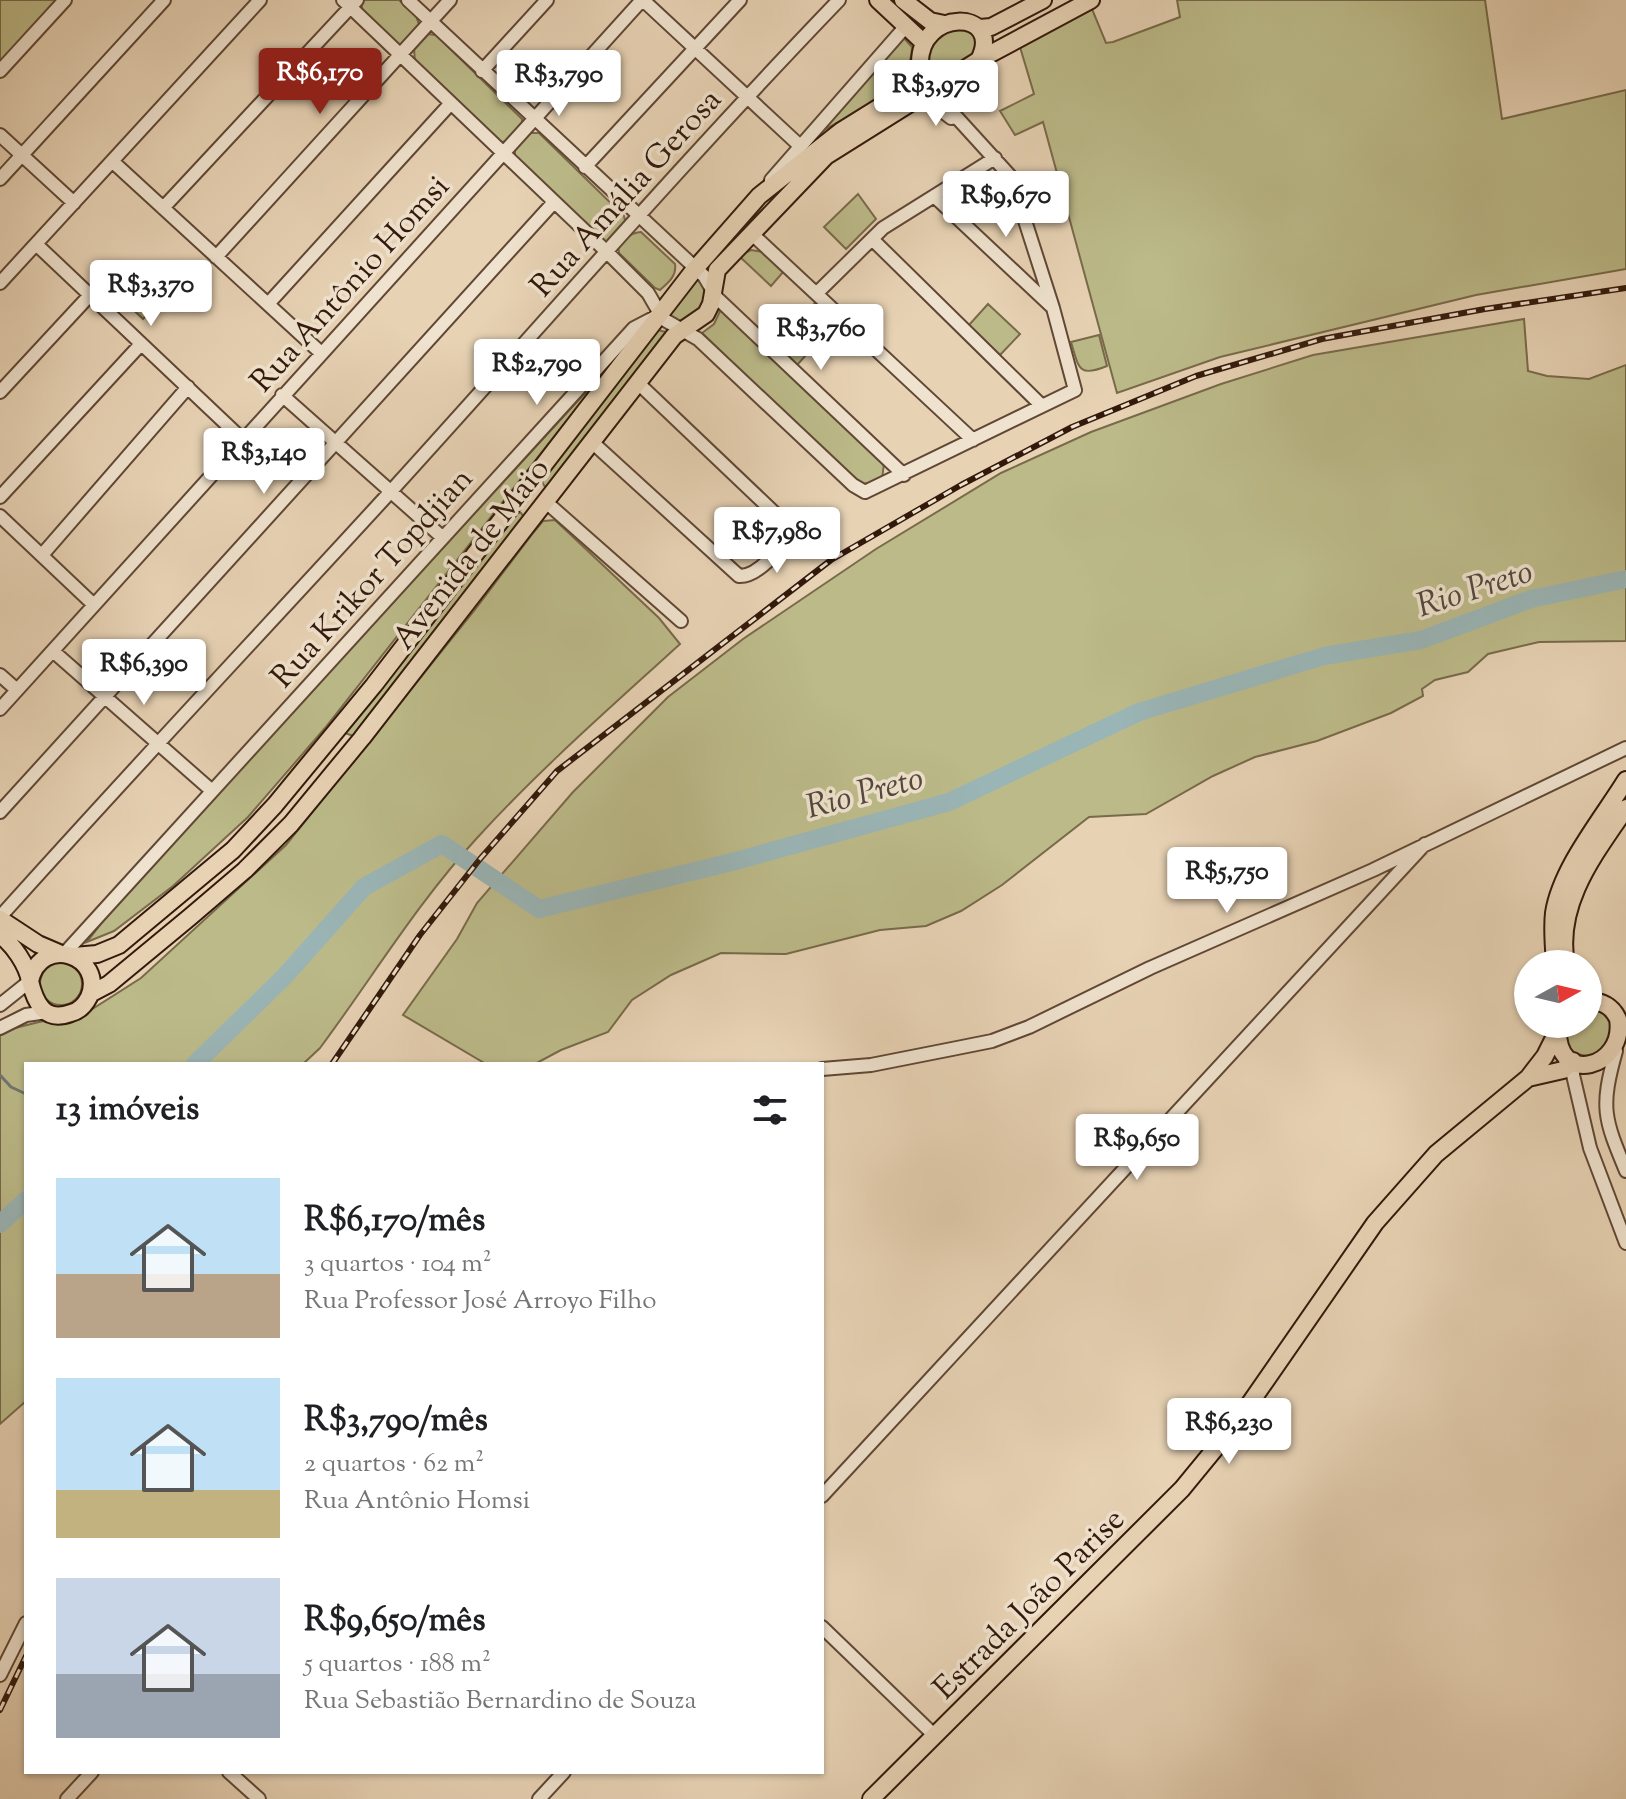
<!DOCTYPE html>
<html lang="pt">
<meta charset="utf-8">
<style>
body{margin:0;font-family:"Sorts Mill Goudy",serif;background:#f6f6f6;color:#202124;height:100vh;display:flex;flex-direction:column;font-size:30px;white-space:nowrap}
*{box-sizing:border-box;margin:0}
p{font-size:26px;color:#757577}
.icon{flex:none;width:44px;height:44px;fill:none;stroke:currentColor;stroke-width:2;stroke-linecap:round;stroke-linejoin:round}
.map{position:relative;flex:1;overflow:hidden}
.details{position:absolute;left:24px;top:1062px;width:800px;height:712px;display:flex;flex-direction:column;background:#fff;border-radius:0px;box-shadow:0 2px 6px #0004}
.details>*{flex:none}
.needle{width:52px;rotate:82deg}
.tools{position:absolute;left:1514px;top:950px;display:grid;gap:16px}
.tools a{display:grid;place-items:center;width:88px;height:88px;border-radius:50%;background:#fff;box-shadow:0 2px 6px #0004;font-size:40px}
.price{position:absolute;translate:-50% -68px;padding:0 18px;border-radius:8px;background:#fff;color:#222;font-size:26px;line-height:52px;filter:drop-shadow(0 2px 4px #0008)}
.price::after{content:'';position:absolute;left:50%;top:48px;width:24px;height:18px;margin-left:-12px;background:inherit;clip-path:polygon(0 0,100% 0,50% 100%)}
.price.active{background:#8f2418;color:#fff}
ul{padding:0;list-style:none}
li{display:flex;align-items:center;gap:24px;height:200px;padding:0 32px}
li span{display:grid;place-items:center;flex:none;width:224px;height:160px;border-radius:0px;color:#555}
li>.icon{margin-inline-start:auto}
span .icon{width:96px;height:96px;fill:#fffc;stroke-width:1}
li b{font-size:34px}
h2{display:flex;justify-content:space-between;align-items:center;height:96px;padding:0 32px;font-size:34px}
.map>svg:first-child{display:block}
.green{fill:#bcba89;stroke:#786a4a;stroke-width:2}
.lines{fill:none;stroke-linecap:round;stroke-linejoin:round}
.stream{stroke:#717772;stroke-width:3}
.river{stroke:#9ab5b6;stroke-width:18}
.minor-casing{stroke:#604735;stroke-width:16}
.major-casing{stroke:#33190b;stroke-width:20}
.minor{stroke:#efe2ce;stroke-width:12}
.major{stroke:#e7d2b4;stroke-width:16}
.rail-casing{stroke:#33190b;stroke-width:6}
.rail{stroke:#efe2ce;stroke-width:3;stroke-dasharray:9;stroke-linecap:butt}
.labels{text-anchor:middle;stroke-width:7;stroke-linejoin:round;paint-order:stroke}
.street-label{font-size:32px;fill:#33190b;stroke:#efe2ce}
.water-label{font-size:34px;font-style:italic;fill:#52483e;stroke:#efe2ce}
</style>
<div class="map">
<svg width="1626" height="1799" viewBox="0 0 1626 1799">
<rect width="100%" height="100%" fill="#e7d2b4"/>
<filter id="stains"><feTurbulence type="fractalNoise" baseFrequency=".0025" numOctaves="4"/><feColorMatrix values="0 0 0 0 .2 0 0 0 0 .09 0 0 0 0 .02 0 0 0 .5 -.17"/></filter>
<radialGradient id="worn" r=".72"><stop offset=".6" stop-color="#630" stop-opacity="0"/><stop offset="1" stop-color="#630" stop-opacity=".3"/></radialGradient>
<path class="green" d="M 0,0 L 59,0 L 0,65 Z
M 362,0 L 399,0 L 416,16 L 420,27 L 405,44 L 395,45 C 383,33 358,19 362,0 Z
M 1177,0 L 1485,0 L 1502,119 L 1626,90 L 1626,269 L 1476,295 L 1220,357 L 1117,393 L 1043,122 L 1015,135 L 1000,111 L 1034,94 L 1020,47 L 1092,9 L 1106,43 L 1113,42 L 1180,17 Z
M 955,28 L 972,29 L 979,53 L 946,72 L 928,71 L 925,55 L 937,35 Z
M 428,34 L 436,35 L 522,119 L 522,125 L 507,141 L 502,142 L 496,140 L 415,63 L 414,48 Z
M 902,36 L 912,47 C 911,93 854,113 820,132 Z
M 530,133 L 539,133 L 624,216 L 626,225 L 615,240 L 605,244 L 515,157 L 515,147 Z
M 858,194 L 876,219 L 846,249 L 824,227 Z
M 641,232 L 675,264 C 677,276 668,283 660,290 L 655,288 L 619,253 L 618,246 C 625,238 630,233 641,232 Z
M 751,250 L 763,252 L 784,271 L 771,286 L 739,256 Z
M 149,266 L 172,288 L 143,319 L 120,297 Z
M 695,275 L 705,287 L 705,308 L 679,323 L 665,316 Z
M 815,303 L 824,312 L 805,333 L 816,344 L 797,365 L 776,346 Z
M 988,304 L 1020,334 L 1000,355 L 969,325 Z
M 722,307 L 884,463 L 882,480 L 859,485 L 702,333 L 714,324 Z
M 1524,319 L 1528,371 L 1547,376 L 1589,379 L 1626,365 L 1626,641 L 1539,642 L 1488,654 L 1468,672 L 1435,680 L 1422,689 L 1423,696 L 1391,713 L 1317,741 L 1255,757 L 1213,776 L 1146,814 L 1089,817 L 1002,885 L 961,911 L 926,926 L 880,930 L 786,954 L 721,953 L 671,975 L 632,1000 L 608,1032 L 561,1050 L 535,1064 L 486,1064 L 403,1015 L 457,939 L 477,903 L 573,792 L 668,697 L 743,639 L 876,549 L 1001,473 L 1091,432 L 1221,384 L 1313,355 Z
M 658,330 L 670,333 L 552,486 L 545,487 L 541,480 Z
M 1099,335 L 1107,366 C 1078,378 1079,368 1071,342 Z
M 608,368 L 325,728 L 248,817 L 173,886 L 114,931 L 87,942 L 116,904 Z
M 516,513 L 521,513 L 525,519 L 356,737 L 345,733 Z
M 555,520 L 659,618 L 680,644 C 611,707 540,769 477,838 C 418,902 372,978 320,1048 L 303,1064 L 26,1064 L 26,1401 L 0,1424 L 0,1035 L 7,1030 L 39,1022 L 86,1013 L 141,978 L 286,845 L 474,611 L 533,533 L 543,521 Z
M40 984a21 21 0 1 1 42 0a21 21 0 1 1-42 0Z
M 1588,1009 C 1603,1009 1610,1017 1615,1030 L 1601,1056 C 1578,1057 1559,1053 1568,1024 L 1588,1024 Z"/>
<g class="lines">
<path class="stream" d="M 0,1075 L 11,1087 L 26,1094"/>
<path class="river" d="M 195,1064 L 284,977 L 364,887 L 442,844 L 539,909 L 732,862 L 949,802 L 1139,712 L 1324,656 L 1421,640 L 1531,599 L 1626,579
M 0,1224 L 26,1200"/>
<defs>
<path id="minor" d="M 343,0 L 607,252 L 648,293 L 663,319 L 698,339 L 853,485 L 865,492 L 1075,390 L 1053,308 L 1011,177 L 950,110 L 936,86
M 408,0 L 704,276 L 717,298 L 904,475
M 643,0 L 799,145
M 0,71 L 65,0
M 482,71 L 547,0
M 921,99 L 934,105 L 951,118
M 0,135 L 74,203
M 112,161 L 320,352
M 585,167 L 740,0
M 0,179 L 164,0
M 771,180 L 906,26
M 934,196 L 1051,306
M 163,208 L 357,0
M 751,233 L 973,440
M 872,239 L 1042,406
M 36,244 L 242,439
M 216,257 L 450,0
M 0,283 L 260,0
M 817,293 L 883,228 L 995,158
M 268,304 L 451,103
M 0,392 L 90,295
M 282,395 L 442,537
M 592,442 L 739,576 C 757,577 782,549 788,533 L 783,521 L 638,383
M 0,497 L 141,344
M 546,502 L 681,621
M 0,516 L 94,605
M 42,555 L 188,387
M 54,652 L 211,790
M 0,675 L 17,690
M 0,709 L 642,0
M 0,812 L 554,202
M 0,917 C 129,773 262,632 393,489 C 541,326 686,159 839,0
M 64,954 L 634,328 L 657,316
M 0,1005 L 30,981
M 0,1028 L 26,1015 L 47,1012
M 1616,1051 C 1600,1108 1604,1118 1626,1171
M 1573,1061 L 1573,1075 L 1590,1148 L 1626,1243
M 822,1069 L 871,1065 L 952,1049 L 992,1041 L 1029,1027 L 1150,968 L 1373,870 L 1626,748
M 822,1496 L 1425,844
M 822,1627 L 935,1736
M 0,1675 L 26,1623
M 229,1772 L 259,1799
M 67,1799 L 92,1772
M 539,1799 L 564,1772"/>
<path id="major" d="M 878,0 L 923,42
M 903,0 L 930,21 L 944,24
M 980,28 L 991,27 L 1043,0
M 979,60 L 1091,0
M 0,919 L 38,944 L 59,953
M 0,935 C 13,944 27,965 30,981 C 35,1002 44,1023 71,1013 C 79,1011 85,1005 89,997 C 106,956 41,933 30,981
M 74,956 L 97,954 L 119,945 L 233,850 L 275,805 L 374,685 L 694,270 L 759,196 L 841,131 L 894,98 L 910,82 L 920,65
M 1555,964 C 1554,947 1552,930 1554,913 C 1561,868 1602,819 1626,780
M 1566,964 C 1555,904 1594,855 1626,808
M 90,994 L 109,984 L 190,917 L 245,870 L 291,824 L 362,738 L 674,336 L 706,314 L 711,304 L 717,270 L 826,156 L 979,60 C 1005,8 918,8 920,65 C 928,77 934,80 948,80
M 1558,1029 C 1556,1087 1626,1068 1618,1019 C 1612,1006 1602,1001 1588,1001
M 1528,1078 L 1563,1070 L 1573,1061
M 871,1799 L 1182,1489 L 1237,1422 L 1375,1223 L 1436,1154 L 1528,1078 L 1545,1056 L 1557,1032"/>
</defs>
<use href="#minor" class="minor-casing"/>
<use href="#major" class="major-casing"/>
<use href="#minor" class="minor"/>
<use href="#major" class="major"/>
<defs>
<path id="rail" d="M 332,1064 L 420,935 L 480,859 L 557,771 L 831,560 L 961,485 L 1072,427 L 1196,376 L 1322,339 L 1485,309 L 1626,288
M 0,1710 L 26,1656"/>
</defs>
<use href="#rail" class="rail-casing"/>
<use href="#rail" class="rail"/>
</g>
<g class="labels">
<g class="street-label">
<text transform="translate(625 192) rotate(-48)" y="11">Rua Amália Gerosa</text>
<text transform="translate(349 283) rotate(-48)" y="11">Rua Antônio Homsi</text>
<text transform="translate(470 553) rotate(-52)" y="11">Avenida de Maio</text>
<text transform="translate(371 577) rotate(-48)" y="11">Rua Krikor Topdjian</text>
<text transform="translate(1028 1603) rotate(-45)" y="11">Estrada João Parise</text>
</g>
<g class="water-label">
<text transform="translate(1474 587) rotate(-18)" y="12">Rio Preto</text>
<text transform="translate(864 791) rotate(-15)" y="12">Rio Preto</text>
</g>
</g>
<rect width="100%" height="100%" filter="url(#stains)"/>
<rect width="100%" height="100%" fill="url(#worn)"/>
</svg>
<div class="tools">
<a><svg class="needle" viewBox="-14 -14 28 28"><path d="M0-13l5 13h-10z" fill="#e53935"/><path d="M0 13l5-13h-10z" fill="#757577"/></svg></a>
</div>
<b class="price active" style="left:320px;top:116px">R$6,170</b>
<b class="price" style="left:559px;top:118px">R$3,790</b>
<b class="price" style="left:936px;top:128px">R$3,970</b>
<b class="price" style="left:1006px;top:239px">R$9,670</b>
<b class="price" style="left:151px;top:328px">R$3,370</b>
<b class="price" style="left:821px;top:372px">R$3,760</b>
<b class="price" style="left:537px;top:407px">R$2,790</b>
<b class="price" style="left:264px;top:496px">R$3,140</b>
<b class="price" style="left:777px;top:575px">R$7,980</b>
<b class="price" style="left:144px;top:707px">R$6,390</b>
<b class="price" style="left:1227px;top:915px">R$5,750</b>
<b class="price" style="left:1137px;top:1182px">R$9,650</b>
<b class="price" style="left:1229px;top:1466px">R$6,230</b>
<section class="details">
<h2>13 imóveis<svg class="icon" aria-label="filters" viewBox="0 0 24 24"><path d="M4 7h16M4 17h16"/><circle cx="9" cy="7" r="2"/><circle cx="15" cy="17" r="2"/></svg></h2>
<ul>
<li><span style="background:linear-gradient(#bfe0f5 60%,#b9a48a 0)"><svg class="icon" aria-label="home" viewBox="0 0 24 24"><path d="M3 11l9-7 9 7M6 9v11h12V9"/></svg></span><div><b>R$6,170/mês</b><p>3 quartos · 104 m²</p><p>Rua Professor José Arroyo Filho</p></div></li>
<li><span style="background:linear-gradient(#bfe0f5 70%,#c2b280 0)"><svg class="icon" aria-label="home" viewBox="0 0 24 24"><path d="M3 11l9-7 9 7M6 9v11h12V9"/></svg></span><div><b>R$3,790/mês</b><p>2 quartos · 62 m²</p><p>Rua Antônio Homsi</p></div></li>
<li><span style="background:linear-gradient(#c9d6e8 60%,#9aa5b1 0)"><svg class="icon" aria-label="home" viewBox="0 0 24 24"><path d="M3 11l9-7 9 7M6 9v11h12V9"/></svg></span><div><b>R$9,650/mês</b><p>5 quartos · 188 m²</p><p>Rua Sebastião Bernardino de Souza</p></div></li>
</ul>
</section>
</div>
